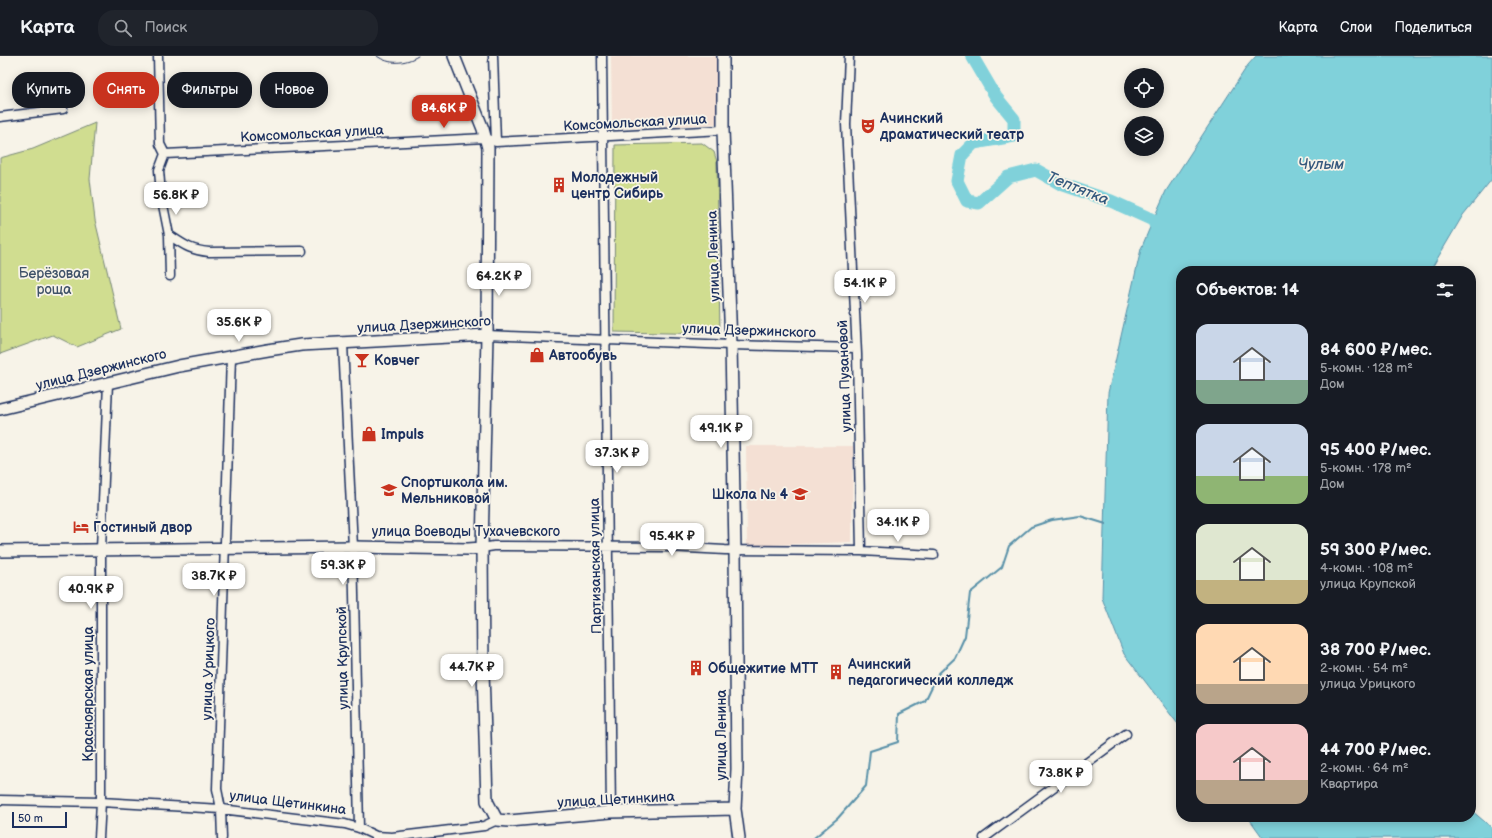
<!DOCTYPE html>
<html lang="ru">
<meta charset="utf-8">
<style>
body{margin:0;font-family:"Balsamiq Sans",sans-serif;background:#20242c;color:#f1f3f6;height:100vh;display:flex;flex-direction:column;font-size:15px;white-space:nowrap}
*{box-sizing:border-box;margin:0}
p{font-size:13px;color:#9ea1a6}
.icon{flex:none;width:22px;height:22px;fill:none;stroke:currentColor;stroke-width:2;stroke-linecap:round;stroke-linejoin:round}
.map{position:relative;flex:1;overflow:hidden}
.sheet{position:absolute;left:1176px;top:210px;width:300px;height:556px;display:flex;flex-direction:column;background:#171b24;border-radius:16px;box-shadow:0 2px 10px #0003}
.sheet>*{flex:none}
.banner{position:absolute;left:12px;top:16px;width:380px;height:36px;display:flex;gap:8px}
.tools{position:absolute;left:1124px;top:12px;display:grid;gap:8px}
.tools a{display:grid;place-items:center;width:40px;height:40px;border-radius:50%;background:#171b24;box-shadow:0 2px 10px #0003;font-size:20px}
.scale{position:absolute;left:12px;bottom:10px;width:55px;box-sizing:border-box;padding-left:4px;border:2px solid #1b2f5e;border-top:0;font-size:11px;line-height:14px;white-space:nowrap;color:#1b2f5e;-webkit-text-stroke:3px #f7f3e8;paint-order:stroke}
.price{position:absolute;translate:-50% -34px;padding:0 9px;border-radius:8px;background:#fff;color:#222;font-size:13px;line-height:26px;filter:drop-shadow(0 1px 2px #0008)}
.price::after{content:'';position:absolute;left:50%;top:24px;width:12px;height:9px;margin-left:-6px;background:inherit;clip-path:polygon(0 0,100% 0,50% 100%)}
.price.active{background:#c8321e;color:#fff}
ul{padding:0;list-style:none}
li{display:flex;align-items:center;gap:12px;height:100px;padding:0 20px}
li span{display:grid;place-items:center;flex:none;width:112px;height:80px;border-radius:12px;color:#555}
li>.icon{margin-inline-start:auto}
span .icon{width:48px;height:48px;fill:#fffc;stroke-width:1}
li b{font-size:17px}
h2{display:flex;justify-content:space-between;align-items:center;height:48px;padding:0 20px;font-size:17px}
.pill{padding:0 14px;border-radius:16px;background:#171b24;box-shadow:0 2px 10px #0003;font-size:14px;line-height:36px}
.pill.active{background:#c8321e;color:#fff}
header{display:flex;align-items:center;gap:24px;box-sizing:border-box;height:56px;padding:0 20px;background:#171b24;border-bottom:1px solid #363941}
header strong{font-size:19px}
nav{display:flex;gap:22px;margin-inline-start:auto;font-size:14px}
.search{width:280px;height:36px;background:#20242c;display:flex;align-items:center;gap:10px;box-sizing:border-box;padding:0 14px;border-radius:16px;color:#9ea1a6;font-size:15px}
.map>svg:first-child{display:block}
.built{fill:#f4e0d4}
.green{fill:#d0dd90;stroke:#768677}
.water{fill:#80d1da;stroke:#5890a8}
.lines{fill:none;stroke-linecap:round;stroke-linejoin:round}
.stream{stroke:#5890a8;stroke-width:2}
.river{stroke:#80d1da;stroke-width:13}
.street-casing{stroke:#1b2f5e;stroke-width:11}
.secondary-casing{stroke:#1b2f5e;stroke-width:14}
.street{stroke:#f7f3e8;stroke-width:8}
.secondary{stroke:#f7f3e8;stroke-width:11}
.tram{stroke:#1b2f5e;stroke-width:1}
.labels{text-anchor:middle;stroke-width:3.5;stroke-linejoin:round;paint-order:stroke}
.poi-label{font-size:14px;font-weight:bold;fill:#1b2f5e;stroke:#f7f3e8;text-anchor:start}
.street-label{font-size:14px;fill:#1b2f5e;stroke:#f7f3e8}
.park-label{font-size:14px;fill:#3f5268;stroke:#f7f3e8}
.water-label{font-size:15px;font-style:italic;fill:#34587d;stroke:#f7f3e8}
</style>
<header>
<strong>Карта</strong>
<div class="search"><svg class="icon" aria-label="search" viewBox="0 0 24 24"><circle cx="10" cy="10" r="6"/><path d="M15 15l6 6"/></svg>Поиск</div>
<nav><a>Карта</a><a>Слои</a><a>Поделиться</a></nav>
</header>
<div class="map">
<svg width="1492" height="782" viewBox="0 0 1492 782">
<rect width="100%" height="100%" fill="#f7f3e8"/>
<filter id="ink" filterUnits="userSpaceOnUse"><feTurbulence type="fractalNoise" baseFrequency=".025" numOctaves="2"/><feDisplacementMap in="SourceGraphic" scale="8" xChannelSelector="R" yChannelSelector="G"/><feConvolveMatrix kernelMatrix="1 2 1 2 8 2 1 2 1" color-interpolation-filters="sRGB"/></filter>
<g filter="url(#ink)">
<path class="built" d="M 611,0 L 716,0 L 716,68 L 612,73 Z
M 746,390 L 853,390 L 852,486 L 747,490 Z"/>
<path class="green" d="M 95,67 L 90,123 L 95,164 L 121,273 L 77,291 L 53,279 L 0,298 L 0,102 L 33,93 Z
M 702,87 L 714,96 L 717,106 L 720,278 L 614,276 L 615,89 Z"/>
<path class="water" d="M 1256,0 L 1492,0 L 1492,123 L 1463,159 L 1430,215 L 1181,215 L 1181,672 L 1124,598 L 1102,542 L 1108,337 L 1141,193 L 1153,164 L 1166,135 L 1248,9 Z
M 1471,754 L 1492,772 L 1492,782 L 1263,782 L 1248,761 L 1471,761 Z"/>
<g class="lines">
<path class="stream" d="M 814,782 L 838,762 L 866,730 L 870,695 L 898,686 L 899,658 L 925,645 L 938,618 L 955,602 L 965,580 L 970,537 L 1002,511 L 1009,490 L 1031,471 L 1052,464 L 1080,460 L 1106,468"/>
<path class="river" d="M 972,0 L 996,41 L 1014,63 L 1014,80 L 974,87 L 962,99 L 957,125 L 967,145 L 979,147 L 1008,121 L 1036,114 L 1061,128 L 1111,145 L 1153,164 L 1160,179"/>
<defs>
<path id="street" d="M 158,0 L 160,88 L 165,98 L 159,114 L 161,139 L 169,179 L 170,220
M 493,0 L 496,86
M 602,0 L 611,756
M 849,0 L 846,68 L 857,298 L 861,495
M 0,61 L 63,53
M 165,98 L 486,82 L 496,86 L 723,74
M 169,179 C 184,189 190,194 209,196 L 302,195
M 487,279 L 731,289 L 856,292
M 343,288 L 353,491 L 359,772
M 482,492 L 494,490 L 668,491 L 725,494 L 861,495 L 934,499
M 0,744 L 101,746 L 221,753 L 345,768 L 359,772 L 376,780 L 392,781 L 484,770 L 497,764
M 99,782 L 101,746 L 101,493 L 108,327
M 222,782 L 221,753 L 217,733 L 231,301
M 984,782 L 1126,678"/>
<path id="secondary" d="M 454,0 L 483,73 L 488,92 L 487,279 L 482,492 L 483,615 L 487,745 L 497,764 L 509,765 L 611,756 L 735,753
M 723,0 L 723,74 L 731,289 L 735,494 L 737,713 L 735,753 L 739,782
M 0,353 L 179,310 L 268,294 L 301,289 L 487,279
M 0,495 L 353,491 L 468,493 L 482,492"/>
</defs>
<use href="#street" class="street-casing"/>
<use href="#secondary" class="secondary-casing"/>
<use href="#street" class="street"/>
<use href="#secondary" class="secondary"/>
<path class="tram" d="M 377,0 C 389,9 405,8 418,0"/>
</g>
</g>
<defs>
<symbol id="theatre-bare" viewBox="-9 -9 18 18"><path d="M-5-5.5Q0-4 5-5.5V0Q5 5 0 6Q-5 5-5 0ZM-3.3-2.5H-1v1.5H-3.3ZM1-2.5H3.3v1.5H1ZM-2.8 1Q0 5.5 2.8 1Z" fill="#c8321e" stroke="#f7f3e8" stroke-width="2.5" paint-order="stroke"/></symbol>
<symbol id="building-bare" viewBox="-9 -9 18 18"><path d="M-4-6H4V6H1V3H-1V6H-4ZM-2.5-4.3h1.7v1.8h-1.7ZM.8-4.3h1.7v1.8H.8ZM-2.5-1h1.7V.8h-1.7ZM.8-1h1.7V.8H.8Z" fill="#c8321e" stroke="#f7f3e8" stroke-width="2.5" paint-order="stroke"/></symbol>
<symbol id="shop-bare" viewBox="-9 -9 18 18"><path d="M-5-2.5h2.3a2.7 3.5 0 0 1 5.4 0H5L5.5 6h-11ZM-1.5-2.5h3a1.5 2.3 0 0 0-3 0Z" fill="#c8321e" stroke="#f7f3e8" stroke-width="2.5" paint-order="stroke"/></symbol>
<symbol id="bar-bare" viewBox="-9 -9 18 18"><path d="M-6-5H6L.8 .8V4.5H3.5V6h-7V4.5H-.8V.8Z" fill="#c8321e" stroke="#f7f3e8" stroke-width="2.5" paint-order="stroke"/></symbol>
<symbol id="school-bare" viewBox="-9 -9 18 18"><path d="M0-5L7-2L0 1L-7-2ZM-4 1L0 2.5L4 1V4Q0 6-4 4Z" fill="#c8321e" stroke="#f7f3e8" stroke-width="2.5" paint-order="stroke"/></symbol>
<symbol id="hotel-bare" viewBox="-9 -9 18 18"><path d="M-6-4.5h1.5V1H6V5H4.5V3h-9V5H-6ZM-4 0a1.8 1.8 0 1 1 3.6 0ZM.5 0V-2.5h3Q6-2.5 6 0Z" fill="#c8321e" stroke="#f7f3e8" stroke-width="2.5" paint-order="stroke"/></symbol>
</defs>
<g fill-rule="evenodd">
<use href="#theatre-bare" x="857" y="59" width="22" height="22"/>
<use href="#building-bare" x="548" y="118" width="22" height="22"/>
<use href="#shop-bare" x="526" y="288" width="22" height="22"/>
<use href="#bar-bare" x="351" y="293" width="22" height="22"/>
<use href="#shop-bare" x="358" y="367" width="22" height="22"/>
<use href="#school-bare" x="378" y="423" width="22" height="22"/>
<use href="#school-bare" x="789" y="427" width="22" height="22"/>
<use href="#hotel-bare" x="70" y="460" width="22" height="22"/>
<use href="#building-bare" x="685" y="601" width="22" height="22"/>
<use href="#building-bare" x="825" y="605" width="22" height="22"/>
</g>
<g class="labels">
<g class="poi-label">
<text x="880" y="67">Ачинский<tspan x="880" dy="16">драматический театр</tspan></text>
<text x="571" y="126">Молодежный<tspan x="571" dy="16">центр Сибирь</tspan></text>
<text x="549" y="304">Автообувь</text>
<text x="374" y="309">Ковчег</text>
<text x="381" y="383">Impuls</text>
<text x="401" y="431">Спортшкола им.<tspan x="401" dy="16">Мельниковой</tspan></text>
<text x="788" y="443" text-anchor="end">Школа № 4</text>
<text x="93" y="476">Гостиный двор</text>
<text x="848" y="613">Ачинский<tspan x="848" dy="16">педагогический колледж</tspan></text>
<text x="708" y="617">Общежитие МТТ</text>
</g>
<g class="street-label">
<text transform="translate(635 66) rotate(-3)" y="5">Комсомольская улица</text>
<text transform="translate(312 77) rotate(-3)" y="5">Комсомольская улица</text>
<text transform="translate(713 200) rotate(-92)" y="5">улица Ленина</text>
<text transform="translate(424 268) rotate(-3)" y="5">улица Дзержинского</text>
<text transform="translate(749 274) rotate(2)" y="5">улица Дзержинского</text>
<text transform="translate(101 313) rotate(-14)" y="5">улица Дзержинского</text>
<text transform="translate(844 320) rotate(-92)" y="5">улица Пузановой</text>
<text x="466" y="480">улица Воеводы Тухачевского</text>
<text transform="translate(595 510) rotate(-91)" y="5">Партизанская улица</text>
<text transform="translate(342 602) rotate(-91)" y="5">улица Крупской</text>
<text transform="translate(208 613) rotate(-88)" y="5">улица Урицкого</text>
<text transform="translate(88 638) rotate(-90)" y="5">Красноярская улица</text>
<text transform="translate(721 679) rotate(-90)" y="5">улица Ленина</text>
<text transform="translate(616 743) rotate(-3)" y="5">улица Щетинкина</text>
<text transform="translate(288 746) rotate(7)" y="5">улица Щетинкина</text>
</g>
<g class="park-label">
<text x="54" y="222">Берёзовая<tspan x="54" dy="16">роща</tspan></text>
</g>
<g class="water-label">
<text x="1321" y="113">Чулым</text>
<text transform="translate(1078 132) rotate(22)" y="5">Тептятка</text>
</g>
</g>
</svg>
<div class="tools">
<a><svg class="icon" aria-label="locate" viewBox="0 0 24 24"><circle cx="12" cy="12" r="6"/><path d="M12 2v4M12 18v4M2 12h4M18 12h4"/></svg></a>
<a><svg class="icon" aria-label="layers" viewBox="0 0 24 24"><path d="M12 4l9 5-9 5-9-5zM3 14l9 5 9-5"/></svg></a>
</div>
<div class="scale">50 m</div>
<b class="price active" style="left:444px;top:73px">84.6K ₽</b>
<b class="price" style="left:176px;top:160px">56.8K ₽</b>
<b class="price" style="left:499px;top:241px">64.2K ₽</b>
<b class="price" style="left:865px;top:248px">54.1K ₽</b>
<b class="price" style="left:239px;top:287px">35.6K ₽</b>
<b class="price" style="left:721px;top:393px">49.1K ₽</b>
<b class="price" style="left:617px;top:418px">37.3K ₽</b>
<b class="price" style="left:898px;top:487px">34.1K ₽</b>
<b class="price" style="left:672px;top:501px">95.4K ₽</b>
<b class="price" style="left:343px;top:530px">59.3K ₽</b>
<b class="price" style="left:214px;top:541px">38.7K ₽</b>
<b class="price" style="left:91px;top:554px">40.9K ₽</b>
<b class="price" style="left:472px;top:632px">44.7K ₽</b>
<b class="price" style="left:1061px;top:738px">73.8K ₽</b>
<div class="banner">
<a class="pill">Купить</a>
<a class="pill active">Снять</a>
<a class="pill">Фильтры</a>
<a class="pill">Новое</a>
</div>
<section class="sheet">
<h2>Объектов: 14<svg class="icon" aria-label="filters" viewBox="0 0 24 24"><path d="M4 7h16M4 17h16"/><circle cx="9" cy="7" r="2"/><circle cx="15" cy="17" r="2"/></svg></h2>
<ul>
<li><span style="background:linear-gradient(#c9d6e8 70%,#7fa58c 0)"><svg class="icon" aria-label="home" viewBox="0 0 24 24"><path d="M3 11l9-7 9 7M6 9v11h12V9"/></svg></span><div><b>84 600 ₽/мес.</b><p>5-комн. · 128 m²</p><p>Дом</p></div></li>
<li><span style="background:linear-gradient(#c9d6e8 65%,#8fb573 0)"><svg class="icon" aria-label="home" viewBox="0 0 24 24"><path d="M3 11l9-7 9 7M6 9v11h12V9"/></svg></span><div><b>95 400 ₽/мес.</b><p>5-комн. · 178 m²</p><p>Дом</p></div></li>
<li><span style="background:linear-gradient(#dfe7d0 70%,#c2b280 0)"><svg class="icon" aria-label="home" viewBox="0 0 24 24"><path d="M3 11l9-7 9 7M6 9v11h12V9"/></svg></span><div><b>59 300 ₽/мес.</b><p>4-комн. · 108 m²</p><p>улица Крупской</p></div></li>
<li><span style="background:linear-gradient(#ffd9b3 75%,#b9a48a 0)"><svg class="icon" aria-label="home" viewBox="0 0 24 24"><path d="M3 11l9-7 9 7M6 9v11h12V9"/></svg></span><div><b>38 700 ₽/мес.</b><p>2-комн. · 54 m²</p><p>улица Урицкого</p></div></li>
<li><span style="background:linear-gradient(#f6c9c9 70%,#b9a48a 0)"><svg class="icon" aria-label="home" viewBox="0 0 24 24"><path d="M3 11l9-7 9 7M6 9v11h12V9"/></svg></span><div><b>44 700 ₽/мес.</b><p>2-комн. · 64 m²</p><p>Квартира</p></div></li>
</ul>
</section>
</div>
